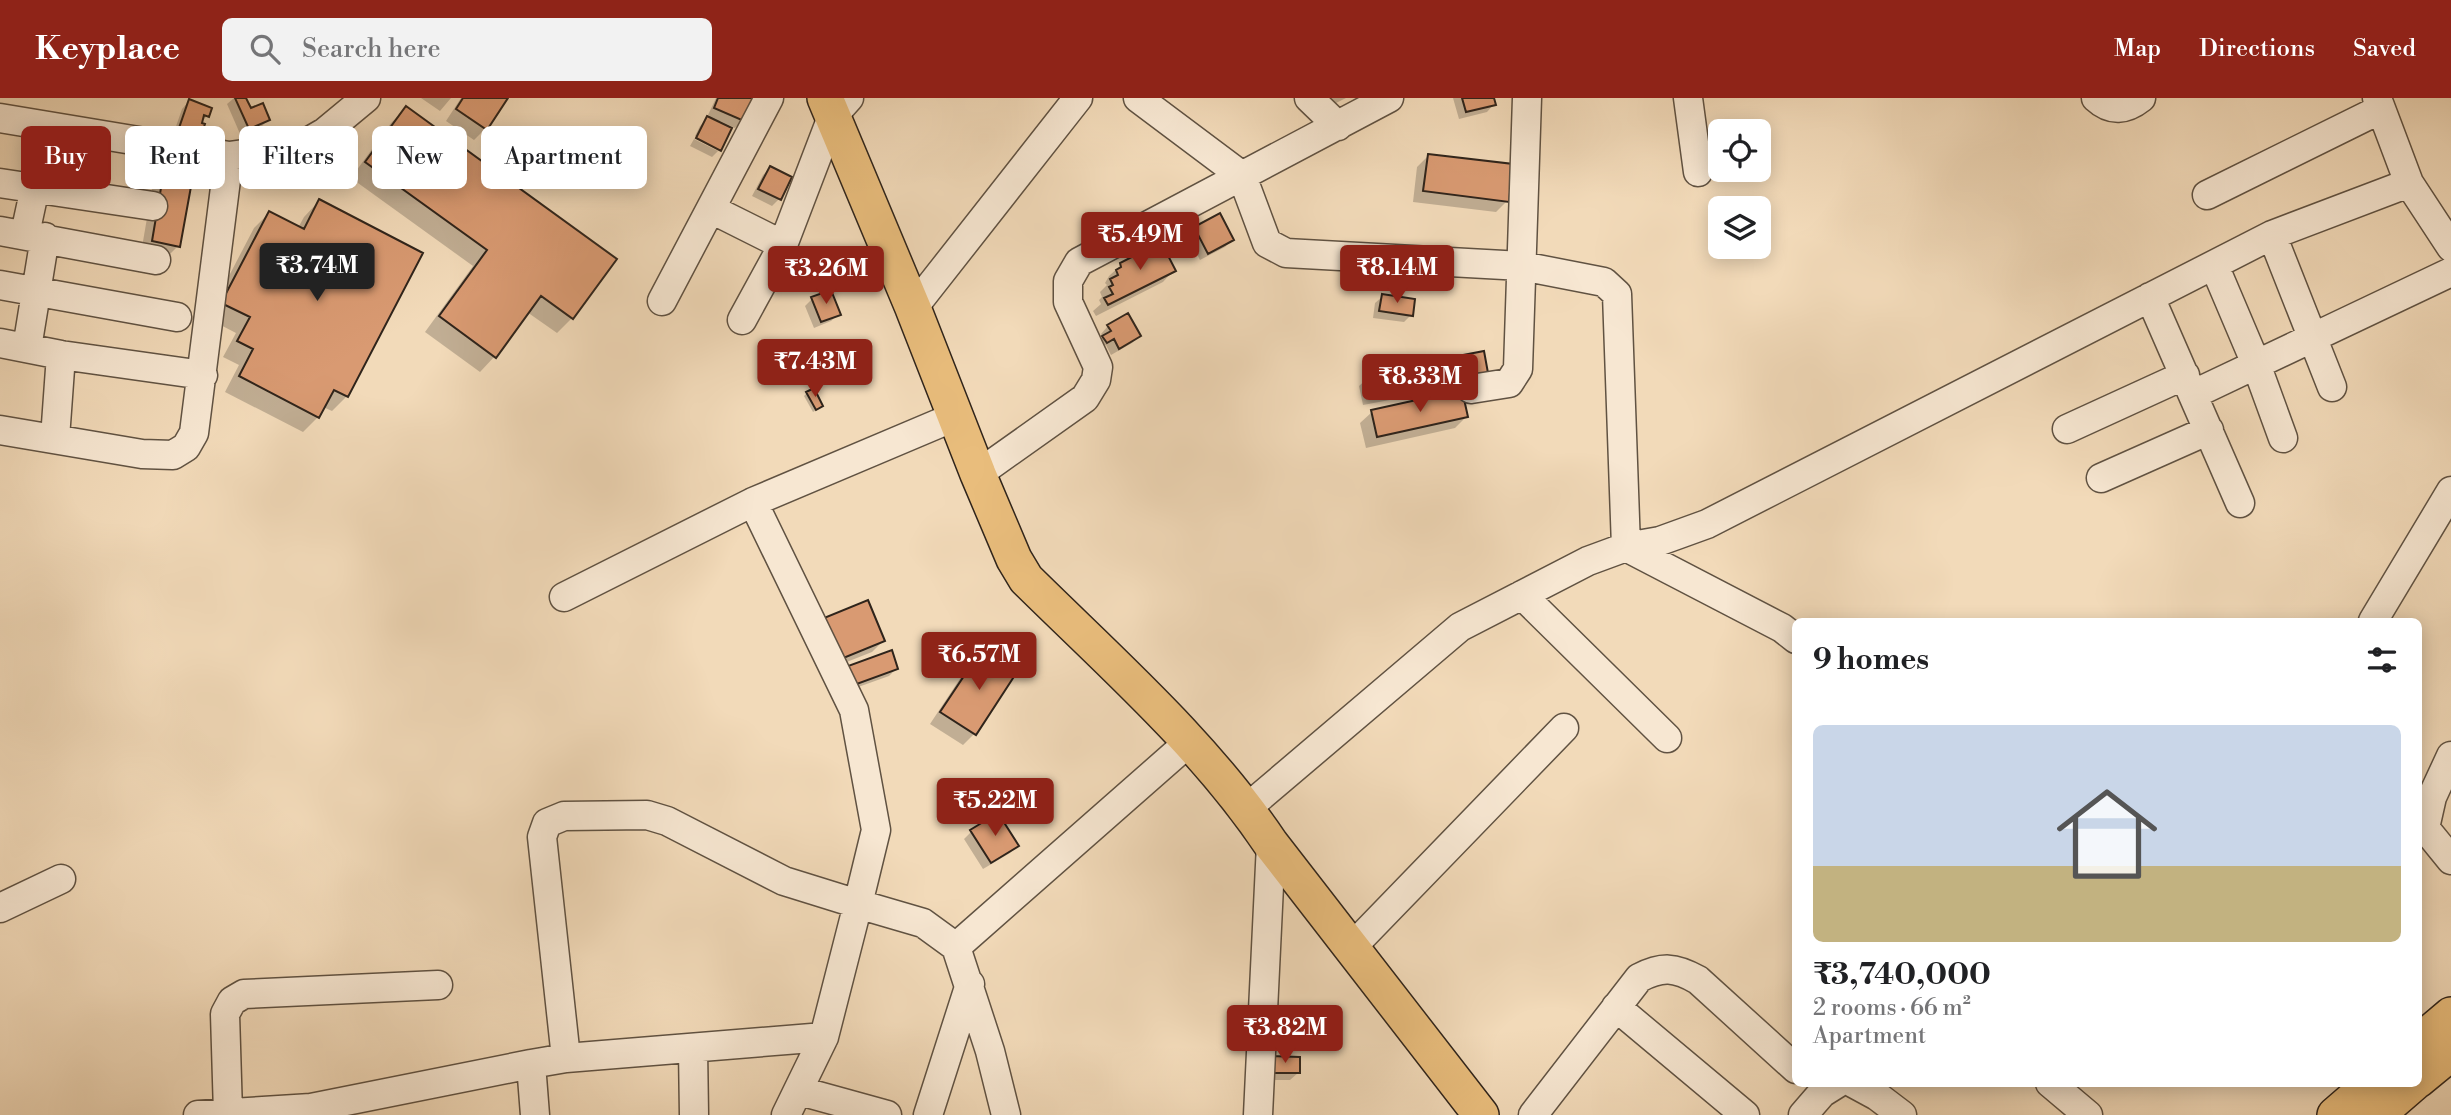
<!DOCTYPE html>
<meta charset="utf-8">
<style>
body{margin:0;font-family:"Libre Bodoni",serif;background:#f2f2f2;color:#202124;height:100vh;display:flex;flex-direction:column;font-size:26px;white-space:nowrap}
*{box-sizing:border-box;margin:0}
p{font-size:23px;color:#757577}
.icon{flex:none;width:38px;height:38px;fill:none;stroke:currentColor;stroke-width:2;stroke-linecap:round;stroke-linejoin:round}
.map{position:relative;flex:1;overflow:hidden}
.drawer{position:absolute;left:1792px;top:520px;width:630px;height:469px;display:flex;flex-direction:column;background:#fff;border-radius:10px;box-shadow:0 4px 18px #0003}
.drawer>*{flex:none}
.hud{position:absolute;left:21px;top:28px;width:665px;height:63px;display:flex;gap:14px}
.tools{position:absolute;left:1708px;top:21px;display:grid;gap:14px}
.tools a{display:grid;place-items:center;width:63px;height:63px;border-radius:10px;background:#fff;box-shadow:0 4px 18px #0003;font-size:35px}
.price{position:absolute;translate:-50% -60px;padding:0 16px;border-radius:7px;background:#8f2418;color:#fff;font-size:23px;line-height:46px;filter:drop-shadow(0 2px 4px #0008)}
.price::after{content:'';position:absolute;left:50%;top:42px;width:21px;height:16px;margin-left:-10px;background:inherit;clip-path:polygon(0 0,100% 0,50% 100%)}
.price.active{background:#222;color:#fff}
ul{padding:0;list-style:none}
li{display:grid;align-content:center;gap:14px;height:371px;padding:0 21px}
li span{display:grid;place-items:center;height:217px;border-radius:10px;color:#555}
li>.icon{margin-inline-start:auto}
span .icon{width:126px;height:126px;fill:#fffc;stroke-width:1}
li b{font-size:30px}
h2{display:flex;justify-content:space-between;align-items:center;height:84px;padding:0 21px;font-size:30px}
.tag{padding:0 24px;border-radius:10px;background:#fff;box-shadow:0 4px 18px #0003;font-size:24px;line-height:63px}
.tag.active{background:#8f2418;color:#fff}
header{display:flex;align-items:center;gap:42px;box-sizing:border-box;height:98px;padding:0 35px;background:#8f2418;color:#fff}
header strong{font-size:33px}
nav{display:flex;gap:38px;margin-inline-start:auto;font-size:24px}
.search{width:490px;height:63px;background:#f2f2f2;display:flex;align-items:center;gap:18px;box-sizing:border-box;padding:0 24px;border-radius:10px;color:#757577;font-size:26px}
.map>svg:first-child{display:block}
.shadow{fill:#0003}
.building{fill:#d99a72;stroke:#2f241b;stroke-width:2}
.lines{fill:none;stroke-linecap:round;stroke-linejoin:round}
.minor-casing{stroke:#605242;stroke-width:31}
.major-casing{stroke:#2f241b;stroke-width:38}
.minor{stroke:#f7e7d2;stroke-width:28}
.major{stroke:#e9bd7c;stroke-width:35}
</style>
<header>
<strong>Keyplace</strong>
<div class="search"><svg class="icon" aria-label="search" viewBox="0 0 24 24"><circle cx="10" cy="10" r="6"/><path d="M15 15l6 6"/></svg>Search here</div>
<nav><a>Map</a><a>Directions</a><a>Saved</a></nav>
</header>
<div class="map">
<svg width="2451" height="1017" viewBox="0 0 2451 1017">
<rect width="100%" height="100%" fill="#f2dab9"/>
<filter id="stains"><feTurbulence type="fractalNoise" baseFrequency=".00286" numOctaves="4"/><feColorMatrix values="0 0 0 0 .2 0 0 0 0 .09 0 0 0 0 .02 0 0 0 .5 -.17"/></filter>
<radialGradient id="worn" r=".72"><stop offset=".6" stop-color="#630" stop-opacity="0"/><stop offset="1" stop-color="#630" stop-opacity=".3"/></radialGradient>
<path class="shadow" d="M 234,0 L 244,0 L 250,12 L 268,22 L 261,29 L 241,38 L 227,6 Z
M 421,0 L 451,0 L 440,13 Z
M 461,0 L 506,0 L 485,31 L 474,42 L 446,23 Z
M 716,0 L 753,0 L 743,22 L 735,30 L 720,23 L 719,50 L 695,38 L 700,28 L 710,18 L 708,17 Z
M 1317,0 L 1346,0 L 1322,12 Z
M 1453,0 L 1493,0 L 1494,6 L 1487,14 L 1459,21 Z
M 189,3 L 207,18 L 199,26 L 200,37 L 192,44 L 173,37 L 182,11 Z
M 406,10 L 572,220 L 557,235 L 527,214 L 495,258 L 480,274 L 425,234 L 473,168 L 351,80 L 391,25 Z
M 694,41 L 718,53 L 712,59 L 690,48 Z
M 1428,58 L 1507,103 L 1496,114 L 1413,104 L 1417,69 Z
M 770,70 L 779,101 L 772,108 L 752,98 L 763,77 Z
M 164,80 L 178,148 L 167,159 L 141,155 L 152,91 Z
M 319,103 L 347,298 L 332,313 L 323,309 L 318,319 L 303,334 L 225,294 L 239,267 L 223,259 L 236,235 L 207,220 L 254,130 L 269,115 L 298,130 L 304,119 Z
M 1195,130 L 1232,142 L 1225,149 L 1200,162 L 1188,138 Z
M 1121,167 L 1174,172 L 1163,184 L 1096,218 L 1093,213 L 1101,206 L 1099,202 L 1102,199 L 1100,194 L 1107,187 L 1105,185 L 1109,178 Z
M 1383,198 L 1411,217 L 1404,224 L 1373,220 L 1375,205 Z
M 812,201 L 839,216 L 831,223 L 814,230 L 805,208 Z
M 1108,228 L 1139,238 L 1132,245 L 1111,257 L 1106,247 L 1099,251 L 1096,246 L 1103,239 L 1101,236 Z
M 1483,255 L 1475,286 L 1363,307 L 1359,288 L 1371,277 Z
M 807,295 L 818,311 L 813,314 L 804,298 Z
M 1372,314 L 1466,319 L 1455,330 L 1366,350 L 1360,325 Z
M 813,533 L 883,543 L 872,554 L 829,571 Z
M 982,553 L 974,636 L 963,647 L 930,626 L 971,564 Z
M 896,571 L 889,578 L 847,593 L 841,577 Z
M 971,734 L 1017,748 L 1010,755 L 983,771 L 964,741 Z
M 1298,961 L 1298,975 L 1290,982 L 1263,982 Z"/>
<path class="building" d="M 235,0 L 246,0 L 251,10 L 263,5 L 270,22 L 249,31 Z
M 463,0 L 508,0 L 487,32 L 456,11 Z
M 718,0 L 755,0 L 744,23 L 714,10 Z
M 1462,0 L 1494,0 L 1496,7 L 1466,14 Z
M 189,1 L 212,10 L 209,19 L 204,17 L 202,25 L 205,26 L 201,38 L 179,30 Z
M 406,8 L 617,161 L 573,221 L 541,198 L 496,260 L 439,218 L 487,152 L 365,64 Z
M 707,18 L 732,30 L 721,53 L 696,40 Z
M 1428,56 L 1513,66 L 1509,104 L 1423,93 Z
M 770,68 L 792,79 L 781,102 L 758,91 Z
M 163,78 L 192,83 L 180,149 L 152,143 Z
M 319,101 L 423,155 L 348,299 L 334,292 L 319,320 L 239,278 L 253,251 L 237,243 L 250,219 L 221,205 L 269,113 L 304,131 Z
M 1220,115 L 1234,142 L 1208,156 L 1194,129 Z
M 1161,144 L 1176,173 L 1108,207 L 1104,200 L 1113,196 L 1109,189 L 1113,187 L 1110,181 L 1118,177 L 1116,172 L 1121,169 L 1120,165 Z
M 831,192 L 841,217 L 821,224 L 811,199 Z
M 1382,196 L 1415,201 L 1413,218 L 1379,213 Z
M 1128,215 L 1141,238 L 1119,251 L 1114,241 L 1107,245 L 1102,238 L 1111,233 L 1107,227 Z
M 1484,253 L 1488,275 L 1374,297 L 1370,275 Z
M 814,290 L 823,308 L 816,312 L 806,294 Z
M 1462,292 L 1468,319 L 1377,339 L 1371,312 Z
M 868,502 L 885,543 L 841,561 L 824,520 Z
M 982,551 L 1017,574 L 976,637 L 940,614 Z
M 892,552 L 898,571 L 854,587 L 848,568 Z
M 998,715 L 1019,748 L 991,765 L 970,732 Z
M 1270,958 L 1300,959 L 1300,975 L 1269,975 Z"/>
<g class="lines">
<defs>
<path id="minor" d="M 1138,0 L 1242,78 L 1267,145 L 1286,155 L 1522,168 L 1604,184 L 1617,196 L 1626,449 L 1782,530 L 1796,541
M 1309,0 L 1338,28
M 1688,0 L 1698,74
M 2096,0 C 2111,14 2126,12 2141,0
M 2377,0 L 2409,85 L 2451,149
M 0,20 L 229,58 L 281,51 L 306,45 L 325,34 L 366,0
M 0,85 L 153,108
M 2207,97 L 2381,11
M 711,111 L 783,147
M 0,133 L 156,162
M 25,136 L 48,29
M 2272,137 L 2332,289
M 2214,167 L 2256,266 L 2283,340
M 0,187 L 177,219
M 2150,199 L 2240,405
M 662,203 L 769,0
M 913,210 L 1078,0
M 742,222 L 783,147 L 832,19 L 849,0
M 0,245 L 61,257 L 203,277
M 27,250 L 45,139
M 1471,291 L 1509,285 L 1518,271 L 1527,0
M 2194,296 L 2451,174
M 2067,331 L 2185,277
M 0,332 L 142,356 L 173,357 L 186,349 L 194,335 L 229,58
M 55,340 L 61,257
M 978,376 L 1085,300 L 1096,282 L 1098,269 L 1068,204 L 1068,183 L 1079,164 L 1389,0
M 2101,380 L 2209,332
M 1522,497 L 1667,640
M 564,499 L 753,404 L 954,319
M 2373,523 L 2451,393
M 2451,658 L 2432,699 L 2425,730 L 2451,762
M 1247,710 L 1460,529 L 1588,463 L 1626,449 L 1660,443 L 1707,426 L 2272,137 L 2409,85
M 0,810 L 61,781
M 956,849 L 1189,644
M 1351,850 L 1564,630
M 1616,909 L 1745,1017
M 693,950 L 694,1017
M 566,960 L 824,939
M 1853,985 L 1877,998 L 1902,1017
M 2050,985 L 2088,1017
M 800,993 L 887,1017
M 228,1015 L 225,916 L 232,903 L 244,896 L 438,887
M 198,1017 L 311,1010 L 531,966
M 535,1017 L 531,966 L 566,960 L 542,739 L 547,725 L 564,718 L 647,717 L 667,723 L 784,783 L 858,806 L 876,732 L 854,612 L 753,404
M 786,1017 L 824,939 L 858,806 L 923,825 L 956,849 L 990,953 L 1006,1017
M 928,1017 L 970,886
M 1258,1017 L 1271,746
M 1533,1017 L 1639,880 C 1662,868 1675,869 1698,882 L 1796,971
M 1803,1017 L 1822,995 L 1838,985"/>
<path id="major" d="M 825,0 L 913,210 L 978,376 L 1014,461 L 1026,481 C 1111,565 1204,646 1271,746 L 1481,1017
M 2418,945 L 2451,917
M 2418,982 L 2451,955
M 2335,1017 L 2372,985
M 2377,1017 L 2414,985"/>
</defs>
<use href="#minor" class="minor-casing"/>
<use href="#major" class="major-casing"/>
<use href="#minor" class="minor"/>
<use href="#major" class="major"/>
</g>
<rect width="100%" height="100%" filter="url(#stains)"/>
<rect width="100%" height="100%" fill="url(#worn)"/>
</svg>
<div class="tools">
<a><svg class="icon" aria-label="locate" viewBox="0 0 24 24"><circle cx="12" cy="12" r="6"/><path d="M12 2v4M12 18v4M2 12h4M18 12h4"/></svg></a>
<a><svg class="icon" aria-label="layers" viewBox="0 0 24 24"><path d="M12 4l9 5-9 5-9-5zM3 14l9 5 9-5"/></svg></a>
</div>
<b class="price" style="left:1140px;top:174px">₹5.49M</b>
<b class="price active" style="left:317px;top:205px">₹3.74M</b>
<b class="price" style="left:1397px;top:207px">₹8.14M</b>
<b class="price" style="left:826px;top:208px">₹3.26M</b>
<b class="price" style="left:815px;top:301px">₹7.43M</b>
<b class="price" style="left:1420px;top:316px">₹8.33M</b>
<b class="price" style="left:979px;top:594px">₹6.57M</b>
<b class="price" style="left:995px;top:740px">₹5.22M</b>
<b class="price" style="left:1285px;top:967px">₹3.82M</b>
<div class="hud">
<a class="tag active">Buy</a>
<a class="tag">Rent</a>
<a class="tag">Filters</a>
<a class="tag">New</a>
<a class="tag">Apartment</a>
</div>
<section class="drawer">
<h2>9 homes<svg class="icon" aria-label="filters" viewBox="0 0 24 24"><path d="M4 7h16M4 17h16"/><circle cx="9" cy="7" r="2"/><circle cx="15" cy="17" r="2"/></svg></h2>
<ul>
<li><span style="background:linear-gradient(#c9d6e8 65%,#c2b280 0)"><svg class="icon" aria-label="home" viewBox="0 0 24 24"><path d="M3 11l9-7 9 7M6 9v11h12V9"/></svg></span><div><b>₹3,740,000</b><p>2 rooms · 66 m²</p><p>Apartment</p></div></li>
</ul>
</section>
</div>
